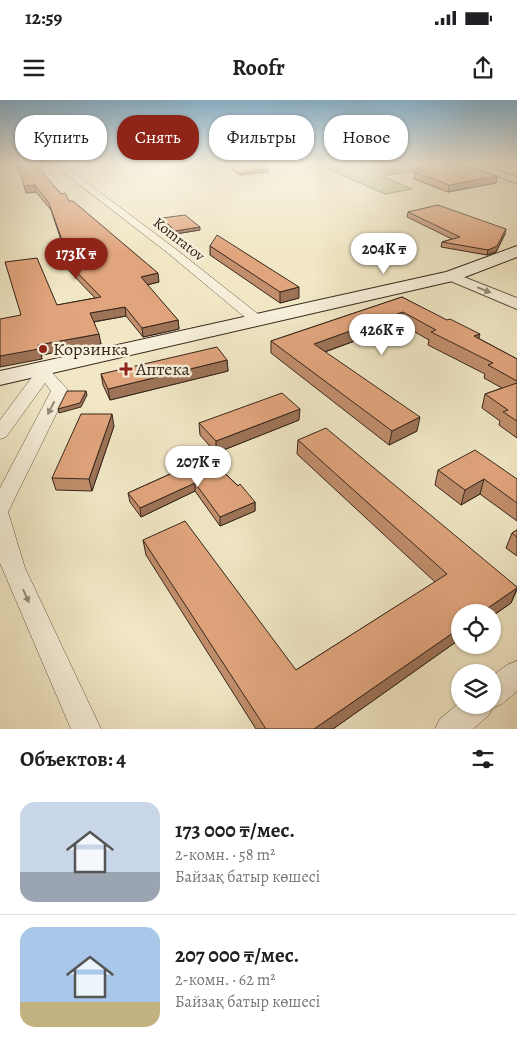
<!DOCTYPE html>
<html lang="ru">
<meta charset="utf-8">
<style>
body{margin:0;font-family:Alegreya,serif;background:#f6f6f6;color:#202124;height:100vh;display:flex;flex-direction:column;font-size:19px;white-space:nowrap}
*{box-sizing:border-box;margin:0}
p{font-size:16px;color:#757577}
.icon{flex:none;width:28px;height:28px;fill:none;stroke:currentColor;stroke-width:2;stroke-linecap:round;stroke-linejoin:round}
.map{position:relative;height:629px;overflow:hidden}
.panel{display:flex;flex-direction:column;background:#fff;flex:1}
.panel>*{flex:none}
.guide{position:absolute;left:15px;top:15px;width:488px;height:45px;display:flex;gap:10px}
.tools{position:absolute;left:451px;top:504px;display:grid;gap:10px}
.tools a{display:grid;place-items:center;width:50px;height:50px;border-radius:50%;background:#fff;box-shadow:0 1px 4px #0004;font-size:25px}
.price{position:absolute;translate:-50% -42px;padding:0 11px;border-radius:18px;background:#fff;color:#222;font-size:16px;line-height:32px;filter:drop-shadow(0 1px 2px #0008)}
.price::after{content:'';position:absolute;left:50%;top:30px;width:15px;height:11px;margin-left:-8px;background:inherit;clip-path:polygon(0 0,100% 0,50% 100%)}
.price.selected{background:#8f2418;color:#fff}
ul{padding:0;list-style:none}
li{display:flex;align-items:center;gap:15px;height:125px;padding:0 20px}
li+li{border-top:1px solid #e0e0e0}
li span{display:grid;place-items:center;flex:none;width:140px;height:100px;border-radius:15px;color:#555}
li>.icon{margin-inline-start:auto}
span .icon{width:60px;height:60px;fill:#fffc;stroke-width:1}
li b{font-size:21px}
h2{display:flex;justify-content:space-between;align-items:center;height:60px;padding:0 20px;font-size:21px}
.pill{padding:0 18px;border-radius:20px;background:#fff;box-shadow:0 1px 4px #0004;font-size:18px;line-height:45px}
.pill.selected{background:#8f2418;color:#fff}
.status{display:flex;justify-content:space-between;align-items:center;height:35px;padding:0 25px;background:#fff;direction:ltr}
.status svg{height:14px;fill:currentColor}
header{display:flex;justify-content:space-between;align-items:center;height:65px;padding:0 20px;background:#fff;font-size:22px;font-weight:700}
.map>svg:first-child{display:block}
.green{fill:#c1c390;stroke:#7c7456}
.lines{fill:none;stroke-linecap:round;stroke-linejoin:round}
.minor-casing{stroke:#655646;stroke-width:1}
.tertiary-casing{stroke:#655646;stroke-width:2}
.secondary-casing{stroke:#36261c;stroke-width:2}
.minor{fill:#f6efd9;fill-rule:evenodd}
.tertiary{fill:#f6efd9;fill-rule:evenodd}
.secondary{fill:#f6efd9;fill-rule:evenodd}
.wall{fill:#c28e6c;stroke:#36261c}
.shaded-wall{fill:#9e7458;stroke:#36261c}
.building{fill:#e1a57d;stroke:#36261c}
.oneway{fill:#968a7a}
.poi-dot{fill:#8f2418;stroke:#f6efd9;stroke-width:2}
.labels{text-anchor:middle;stroke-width:5;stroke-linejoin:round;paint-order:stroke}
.far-street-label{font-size:15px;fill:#36261c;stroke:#f6efd9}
.poi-label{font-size:18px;fill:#36261c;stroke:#f6efd9;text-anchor:start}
</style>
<div class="status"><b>12:59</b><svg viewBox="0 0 49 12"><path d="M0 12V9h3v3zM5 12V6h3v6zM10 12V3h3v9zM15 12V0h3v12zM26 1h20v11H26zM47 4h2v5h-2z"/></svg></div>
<header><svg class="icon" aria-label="menu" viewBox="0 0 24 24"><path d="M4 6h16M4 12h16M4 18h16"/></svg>Roofr<svg class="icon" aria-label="share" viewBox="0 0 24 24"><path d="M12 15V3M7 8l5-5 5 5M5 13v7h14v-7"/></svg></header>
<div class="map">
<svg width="517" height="629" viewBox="0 0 517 629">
<rect width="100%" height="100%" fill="#f1e7c5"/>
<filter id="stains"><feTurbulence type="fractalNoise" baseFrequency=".004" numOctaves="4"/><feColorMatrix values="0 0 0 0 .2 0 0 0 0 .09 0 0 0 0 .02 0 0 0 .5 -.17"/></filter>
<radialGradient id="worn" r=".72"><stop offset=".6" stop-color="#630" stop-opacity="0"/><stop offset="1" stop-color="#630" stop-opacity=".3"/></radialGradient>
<path class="green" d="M 317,64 L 454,64 L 457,65 L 382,76 L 412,89 L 385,94 Z"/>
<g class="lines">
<defs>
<path id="minor" d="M 53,64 L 62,64 L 177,150 L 263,218 L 265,221 L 263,224 L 253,224 L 169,154 Z
M 40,264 L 46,266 L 68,290 L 8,412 L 25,468 L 101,629 L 71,629 L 0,463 L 0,388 L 51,291 L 45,283 L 6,337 L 0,339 L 0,320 L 35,273 L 32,269 L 34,266 Z
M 517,561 L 517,591 L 502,604 L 492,608 L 489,615 L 473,629 L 435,629 L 440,619 L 460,602 L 460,605 L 492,605 L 492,576 L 507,565 Z"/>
<path id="tertiary" d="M 461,64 L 476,64 L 517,77 L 517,83 Z
M 451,172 L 517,198 L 517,209 L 446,179 L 444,176 Z"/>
<path id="secondary" d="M 517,146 L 517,157 L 457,180 L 0,285 L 0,271 L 446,172 Z"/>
</defs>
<use href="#minor" class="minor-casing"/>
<use href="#tertiary" class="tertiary-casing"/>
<use href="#secondary" class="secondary-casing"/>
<use href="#minor" class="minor"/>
<use href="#tertiary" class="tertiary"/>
<use href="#secondary" class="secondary"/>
</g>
<path class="wall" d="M 16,64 L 40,64 L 45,76 L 61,94 L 159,182 L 147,185 L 178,220 L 179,229 L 143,237 L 126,216 L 94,222 L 101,244 L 41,255 L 42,259 L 20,215 L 57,205 L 95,198 L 55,156 L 53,148 L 63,146 L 51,110 L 36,92 L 26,93 L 21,71 Z
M 223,64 L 259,64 L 268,72 L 240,75 Z
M 417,68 L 496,83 L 448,92 L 414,79 L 415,72 L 416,72 Z
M 408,112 L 505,134 L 496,152 L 487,155 L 441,147 L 442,142 L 452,139 L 407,117 Z
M 162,118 L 200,130 L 175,134 L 162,121 Z
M 210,146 L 299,198 L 280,203 L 210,155 Z
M 402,197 L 517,259 L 517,338 L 499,325 L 500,321 L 482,308 L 485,294 L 502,288 L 484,278 L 485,274 L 428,245 L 429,240 L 401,224 L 325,252 L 417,331 L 389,345 L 271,253 L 271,241 Z
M 227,260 L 228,271 L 110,300 L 103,285 L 101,274 Z
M 299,320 L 216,353 L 200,335 L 199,323 Z
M 114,326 L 92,391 L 56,390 L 52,378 Z
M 298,340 L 517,487 L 517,490 L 511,503 L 333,629 L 256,629 L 146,455 L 143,440 L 296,570 L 435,482 L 297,354 Z
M 208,357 L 255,402 L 255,411 L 220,426 L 195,391 L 141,417 L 130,402 L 128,393 Z
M 438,370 L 517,379 L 517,421 L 480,394 L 461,405 L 435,385 Z
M 517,430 L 517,456 L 506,448 L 512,433 Z"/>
<path class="shaded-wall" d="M 268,69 L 268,72 L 240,75 L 240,73 Z
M 497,76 L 496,83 L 448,92 L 449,85 Z
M 35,85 L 36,92 L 26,93 L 24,86 Z
M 200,127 L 200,130 L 175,134 L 175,131 Z
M 506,129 L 505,134 L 496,152 L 487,155 L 488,150 Z
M 158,173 L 159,182 L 142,186 L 141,177 Z
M 299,187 L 299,198 L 280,203 L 280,192 Z
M 125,207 L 126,216 L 92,222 L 90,213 Z
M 403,212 L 401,224 L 313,256 L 314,244 Z
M 178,220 L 179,229 L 143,237 L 142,228 Z
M 99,234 L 101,244 L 41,255 L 42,259 L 0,267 L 0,256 L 38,245 Z
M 480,234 L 477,246 L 474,236 Z
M 227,260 L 228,271 L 110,300 L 108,289 Z
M 86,291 L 87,295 L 81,307 L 59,313 L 58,309 Z
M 300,309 L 299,320 L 216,353 L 216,341 Z
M 112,314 L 114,326 L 92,391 L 89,379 Z
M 420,317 L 417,331 L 389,345 L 392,331 Z
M 484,379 L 480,394 L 461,405 L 465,390 Z
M 195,383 L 195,391 L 141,417 L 140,408 Z
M 255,402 L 255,411 L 220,426 L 220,417 Z
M 517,488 L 511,503 L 492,516 L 492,512 L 482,512 Z
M 460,528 L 460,539 L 333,629 L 314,629 Z"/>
<path class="building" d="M 18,64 L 40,64 L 45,76 L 61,94 L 65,93 L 69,101 L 73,101 L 158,173 L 141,177 L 178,220 L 142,228 L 125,207 L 90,213 L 99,234 L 38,245 L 39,249 L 0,256 L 0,219 L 21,215 L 5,162 L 37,158 L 57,205 L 101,197 L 53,148 L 64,146 L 49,103 L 35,85 L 24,86 Z
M 226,64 L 259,64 L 268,69 L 240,73 Z
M 439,64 L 459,64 L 463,65 L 497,76 L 449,85 L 415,72 L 424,71 L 417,68 Z
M 438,105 L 506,129 L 497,146 L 488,150 L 442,142 L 460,137 L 408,112 Z
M 185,115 L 200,127 L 175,131 L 162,118 Z
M 217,135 L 299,187 L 280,192 L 210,146 Z
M 402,197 L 447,220 L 450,219 L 480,234 L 474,236 L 517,259 L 517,281 L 488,265 L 493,263 L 431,232 L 436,230 L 403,212 L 314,244 L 420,317 L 392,331 L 271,241 Z
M 217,247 L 227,260 L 108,289 L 101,274 Z
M 517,283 L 517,321 L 503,312 L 508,310 L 485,294 Z
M 67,291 L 86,291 L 80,303 L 58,309 Z
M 282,293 L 300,309 L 216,341 L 199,323 Z
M 81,314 L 112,314 L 89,379 L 52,378 Z
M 326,328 L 517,487 L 517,488 L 482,512 L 460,512 L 460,528 L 314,629 L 266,629 L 143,440 L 185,421 L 296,570 L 447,474 L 298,340 Z
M 475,350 L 517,379 L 517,403 L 484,379 L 465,390 L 438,370 Z
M 208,357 L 238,386 L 240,384 L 255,402 L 220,417 L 195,383 L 140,408 L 128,393 Z
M 517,430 L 517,437 L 512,433 Z"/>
<defs><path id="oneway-solid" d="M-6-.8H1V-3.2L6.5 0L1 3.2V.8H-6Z" transform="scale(1.25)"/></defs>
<g class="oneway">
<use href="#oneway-solid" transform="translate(484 190) rotate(22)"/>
<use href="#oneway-solid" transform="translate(51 308) rotate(117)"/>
<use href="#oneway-solid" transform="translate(26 496) rotate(66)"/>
</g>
<linearGradient id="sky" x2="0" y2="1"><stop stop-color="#89b8d6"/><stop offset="0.42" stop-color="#f9f4e5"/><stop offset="1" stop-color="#f9f4e5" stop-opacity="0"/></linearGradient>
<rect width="517" height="152" fill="url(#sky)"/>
<g class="poi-dot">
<circle cx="43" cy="249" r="5"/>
<path d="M123.5 261.5h5v5h5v5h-5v5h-5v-5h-5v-5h5z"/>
</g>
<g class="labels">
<g class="far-street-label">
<text transform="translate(179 139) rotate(38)" y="5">Komratov</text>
</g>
<g class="poi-label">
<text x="53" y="255">Корзинка</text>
<text x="136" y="275">Аптека</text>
</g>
</g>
<rect width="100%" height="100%" filter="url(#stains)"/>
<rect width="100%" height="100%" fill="url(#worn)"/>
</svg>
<div class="tools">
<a><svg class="icon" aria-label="locate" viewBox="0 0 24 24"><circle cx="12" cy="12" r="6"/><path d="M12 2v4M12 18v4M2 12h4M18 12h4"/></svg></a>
<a><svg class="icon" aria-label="layers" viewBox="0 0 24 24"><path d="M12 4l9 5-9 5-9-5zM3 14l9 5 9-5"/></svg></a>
</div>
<b class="price" style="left:384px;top:175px">204K ₸</b>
<b class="price selected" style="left:76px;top:180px">173K ₸</b>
<b class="price" style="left:382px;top:256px">426K ₸</b>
<b class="price" style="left:198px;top:388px">207K ₸</b>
<div class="guide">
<a class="pill">Купить</a>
<a class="pill selected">Снять</a>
<a class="pill">Фильтры</a>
<a class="pill">Новое</a>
</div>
</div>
<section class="panel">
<h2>Объектов: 4<svg class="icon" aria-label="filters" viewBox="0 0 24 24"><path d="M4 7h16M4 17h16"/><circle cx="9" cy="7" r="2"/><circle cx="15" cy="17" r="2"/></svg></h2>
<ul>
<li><span style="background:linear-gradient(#c9d6e8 70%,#9aa5b1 0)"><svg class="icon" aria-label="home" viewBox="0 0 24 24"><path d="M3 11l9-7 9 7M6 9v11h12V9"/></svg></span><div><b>173 000 ₸/мес.</b><p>2-комн. · 58 m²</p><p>Байзақ батыр көшесі</p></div></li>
<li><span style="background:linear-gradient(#a9c7e8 75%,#c2b280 0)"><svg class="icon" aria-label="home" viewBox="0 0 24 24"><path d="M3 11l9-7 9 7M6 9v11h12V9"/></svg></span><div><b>207 000 ₸/мес.</b><p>2-комн. · 62 m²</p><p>Байзақ батыр көшесі</p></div></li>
</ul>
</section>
